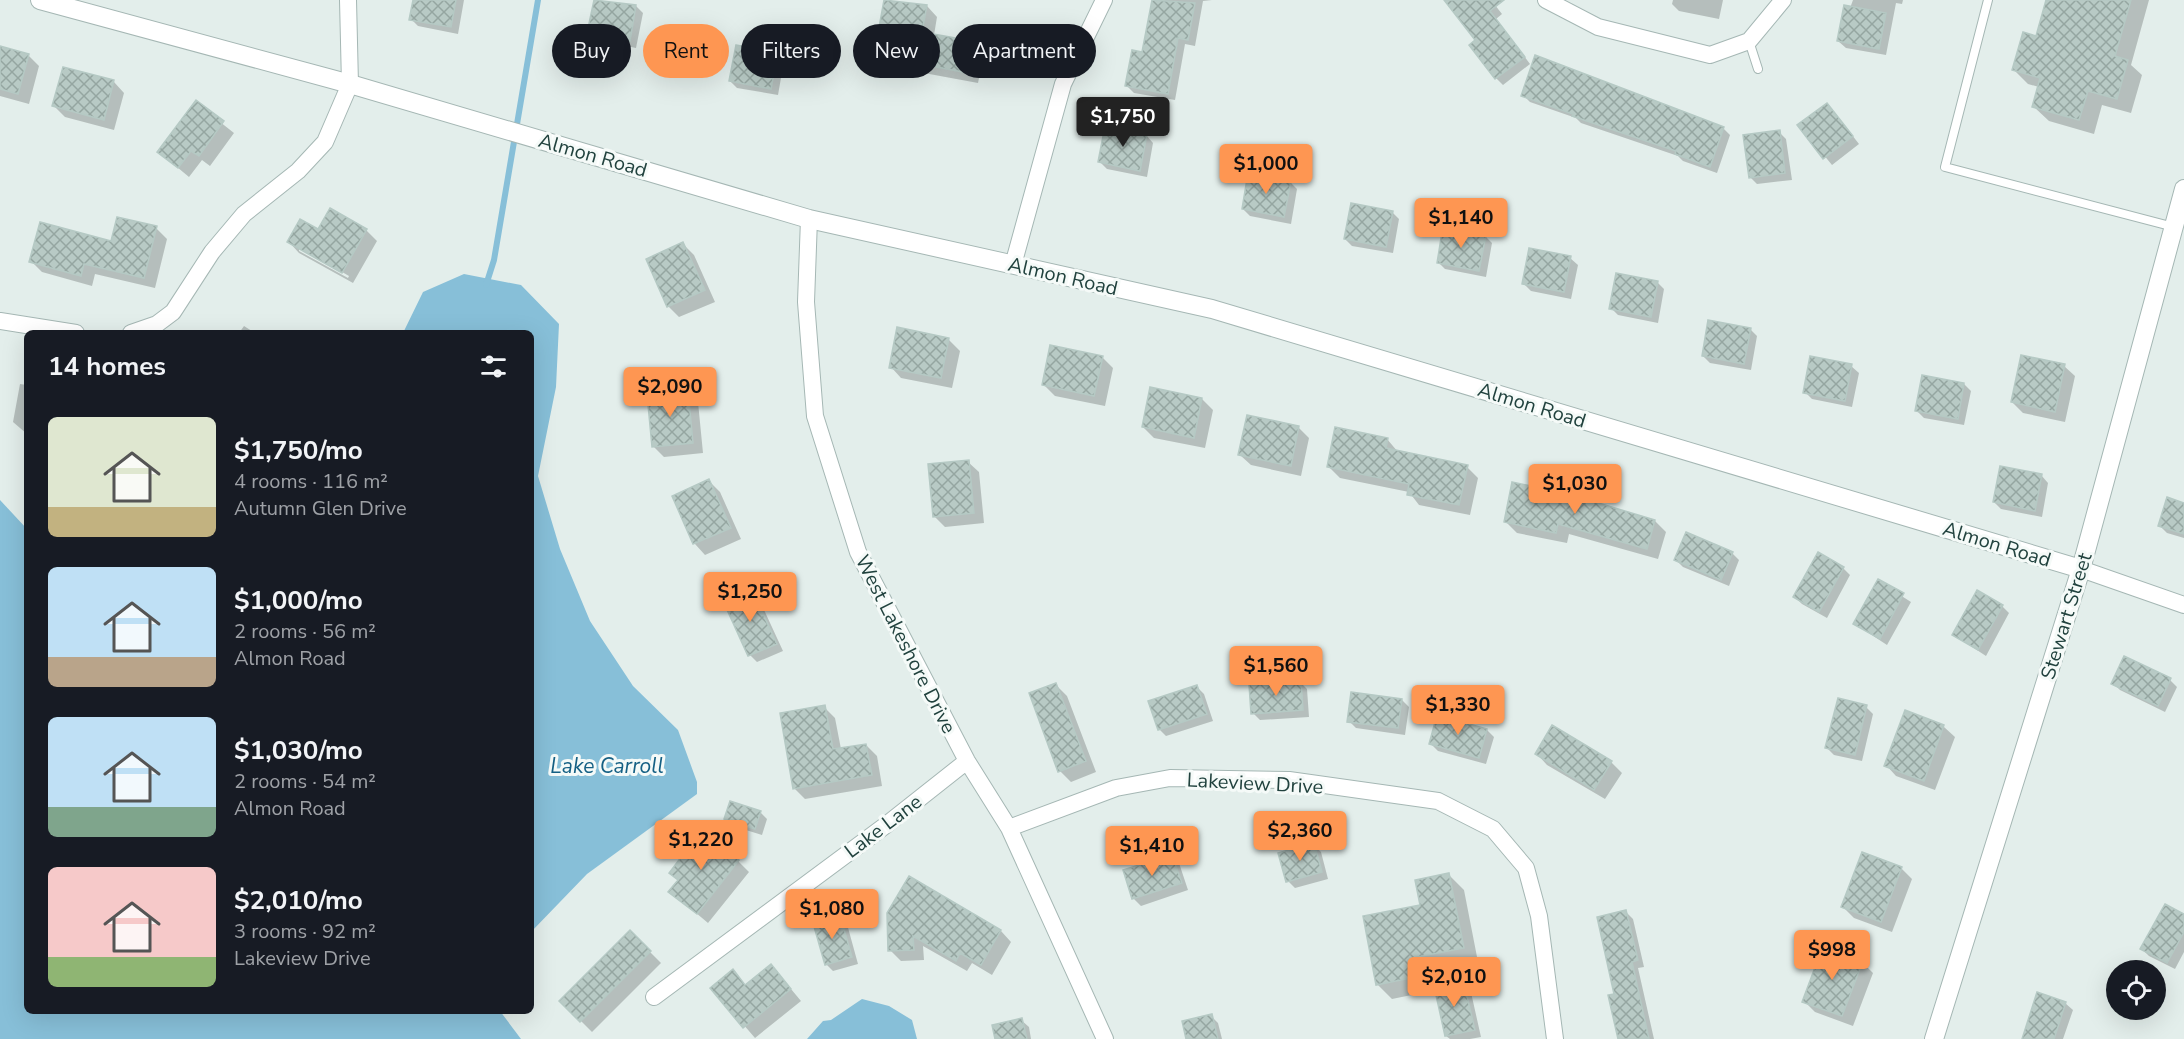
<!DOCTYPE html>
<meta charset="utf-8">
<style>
body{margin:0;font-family:"Nunito Sans",sans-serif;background:#20242c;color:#f1f3f6;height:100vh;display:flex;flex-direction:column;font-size:22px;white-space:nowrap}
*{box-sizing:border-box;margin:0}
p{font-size:20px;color:#9ea1a6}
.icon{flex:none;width:33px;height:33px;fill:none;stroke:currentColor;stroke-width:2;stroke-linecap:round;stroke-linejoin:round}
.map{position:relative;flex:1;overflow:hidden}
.side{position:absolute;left:24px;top:330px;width:510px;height:684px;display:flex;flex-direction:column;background:#171b24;border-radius:9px;box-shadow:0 6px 24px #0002}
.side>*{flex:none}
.hud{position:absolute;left:552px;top:24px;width:570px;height:54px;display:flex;gap:12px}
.tools{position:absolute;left:2106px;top:960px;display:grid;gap:12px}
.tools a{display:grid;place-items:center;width:60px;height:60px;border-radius:50%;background:#171b24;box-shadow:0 6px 24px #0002;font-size:30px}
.price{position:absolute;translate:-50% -51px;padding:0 14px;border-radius:6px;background:#fe9652;color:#111;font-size:20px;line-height:39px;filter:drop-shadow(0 2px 3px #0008)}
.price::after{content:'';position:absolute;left:50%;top:36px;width:18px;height:14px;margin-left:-9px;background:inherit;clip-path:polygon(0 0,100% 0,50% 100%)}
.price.current{background:#222;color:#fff}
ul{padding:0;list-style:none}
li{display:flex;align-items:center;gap:18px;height:150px;padding:0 24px}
li span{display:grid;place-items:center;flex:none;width:168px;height:120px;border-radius:9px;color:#555}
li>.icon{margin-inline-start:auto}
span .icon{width:72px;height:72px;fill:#fffc;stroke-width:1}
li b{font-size:26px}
h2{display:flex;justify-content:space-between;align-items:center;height:72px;padding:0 24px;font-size:26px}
.pill{padding:0 21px;border-radius:27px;background:#171b24;box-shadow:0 6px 24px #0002;font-size:21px;line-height:54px}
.pill.current{background:#fe9652;color:#111}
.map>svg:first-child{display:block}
.water{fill:#87bfd8}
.shadow{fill:#0003;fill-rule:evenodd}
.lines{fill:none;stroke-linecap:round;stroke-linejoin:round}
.stream{stroke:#87bfd8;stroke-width:6}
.building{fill:url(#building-cross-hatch);stroke:#b5c9c4;stroke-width:1.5}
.service-casing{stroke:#a5b7b4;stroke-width:10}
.minor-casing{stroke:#a5b7b4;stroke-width:18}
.tertiary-casing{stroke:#a5b7b4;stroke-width:20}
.service{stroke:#fff;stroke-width:8}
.minor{stroke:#fff;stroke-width:16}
.tertiary{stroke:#fff;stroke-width:18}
.labels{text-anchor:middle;stroke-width:6;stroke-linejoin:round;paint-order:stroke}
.street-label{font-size:20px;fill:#21423e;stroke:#f5faf8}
.water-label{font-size:21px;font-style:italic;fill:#156084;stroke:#f5faf8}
</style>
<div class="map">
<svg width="2184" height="1039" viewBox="0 0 2184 1039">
<defs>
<pattern id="building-cross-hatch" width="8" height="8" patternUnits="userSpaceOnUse" patternTransform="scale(1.5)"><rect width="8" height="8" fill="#b8cac5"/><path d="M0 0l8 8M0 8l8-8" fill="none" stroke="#95a6a1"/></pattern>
</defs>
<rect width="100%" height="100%" fill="#e3eeeb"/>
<path class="water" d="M 464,274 L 521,285 L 559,324 L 556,387 L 538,476 L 560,549 L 590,621 L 633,686 L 678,730 L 697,782 L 697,794 L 587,874 L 531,932 L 531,333 L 403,333 L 423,292 Z
M 0,500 L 27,529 L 27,1011 L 500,1011 L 521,1039 L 0,1039 Z
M 862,999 L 889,1006 L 912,1020 L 917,1039 L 807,1039 L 823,1021 L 831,1020 Z"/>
<path class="shadow" d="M 414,0 L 464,0 L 458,34 L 418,26 L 411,19 Z
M 595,0 L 636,6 L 643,13 L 636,48 L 596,40 L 589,33 Z
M 886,0 L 927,6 L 937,17 L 934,35 L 973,42 L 984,53 L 978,83 L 886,66 L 875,55 Z
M 1153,0 L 1212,0 L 1203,1 L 1195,46 L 1185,44 L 1175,100 L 1134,93 L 1127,86 L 1143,54 Z
M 1446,0 L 1491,0 L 1502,14 L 1496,19 L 1530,64 L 1503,85 L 1496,78 L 1477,41 Z
M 1673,0 L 1723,0 L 1719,19 L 1679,11 L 1672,4 Z
M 1853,0 L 1903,0 L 1902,4 L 1896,3 L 1886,55 L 1846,48 L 1838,41 Z
M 2047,0 L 2149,0 L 2131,65 L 2142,75 L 2131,113 L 2102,105 L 2094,134 L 2049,121 L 2034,107 L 2039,87 L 2028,84 L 2014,70 L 2037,38 Z
M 0,48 L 28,55 L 39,66 L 29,104 L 0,96 Z
M 777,54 L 784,61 L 778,95 L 737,88 L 730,81 Z
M 114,82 L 124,93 L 114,130 L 65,117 L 54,106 Z
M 1523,95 L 1723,128 L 1730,135 L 1717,173 L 1683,161 L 1678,156 L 1581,123 L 1576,118 L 1530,102 Z
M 196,103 L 234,133 L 210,166 L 202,160 L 189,177 L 159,152 Z
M 1834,112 L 1859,144 L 1832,165 L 1799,125 Z
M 1779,132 L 1786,139 L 1792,180 L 1757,184 L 1750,177 Z
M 1146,135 L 1153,143 L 1147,177 L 1107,169 L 1100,162 Z
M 1290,182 L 1297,189 L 1291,224 L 1250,216 L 1243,209 Z
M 331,210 L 366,230 L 377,241 L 353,283 L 299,253 L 289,242 L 319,231 ZM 299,247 L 349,276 L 348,278 L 299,251 Z
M 1392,212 L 1399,219 L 1393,253 L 1352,246 L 1345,239 Z
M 156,228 L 167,239 L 155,288 L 95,274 L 92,286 L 42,272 L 31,261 L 112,243 Z
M 1485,236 L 1492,243 L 1486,277 L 1445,269 L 1438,262 Z
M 683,244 L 694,255 L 715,302 L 679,317 L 668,306 Z
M 1570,258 L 1578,265 L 1571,299 L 1531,291 L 1524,284 Z
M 1657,282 L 1664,289 L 1658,323 L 1618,315 L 1611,308 Z
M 244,326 L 255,333 L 239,333 Z
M 898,329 L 949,340 L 960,351 L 952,388 L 901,378 L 891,367 Z
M 1750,329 L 1757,336 L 1751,370 L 1710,363 L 1703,356 Z
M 1102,357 L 1113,368 L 1105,406 L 1055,396 L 1044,385 Z
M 1851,366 L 1859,373 L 1852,407 L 1812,399 L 1805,392 Z
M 2064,366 L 2075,376 L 2065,422 L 2023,413 L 2012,402 Z
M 20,384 L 27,385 L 27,434 L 13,422 Z
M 1964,384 L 1971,391 L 1964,425 L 1924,418 L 1917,411 Z
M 687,391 L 698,402 L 703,453 L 664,457 L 653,446 Z
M 1202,399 L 1213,410 L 1205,448 L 1154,438 L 1143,427 Z
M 1298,427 L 1309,438 L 1301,476 L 1251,465 L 1240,455 Z
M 1387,439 L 1398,452 L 1467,467 L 1478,478 L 1470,515 L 1419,505 L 1409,492 L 1340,478 L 1329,467 Z
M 968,462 L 979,472 L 984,523 L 945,527 L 934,516 Z
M 2041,475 L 2048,483 L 2042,517 L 2001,509 L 1994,502 Z
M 709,481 L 720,492 L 741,539 L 705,555 L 695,544 L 674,497 Z
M 2184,504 L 2184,538 L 2167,533 L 2160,526 Z
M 1655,521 L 1666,532 L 1658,559 L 1569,534 L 1567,543 L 1517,533 L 1506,522 Z
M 1732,553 L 1739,560 L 1729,586 L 1683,567 L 1676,560 Z
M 1843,568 L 1850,575 L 1827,618 L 1802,604 L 1795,597 Z
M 1878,581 L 1911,602 L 1887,645 L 1855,624 Z
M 751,592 L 759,599 L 783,651 L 757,662 L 750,655 L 726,604 Z
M 2002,606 L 2009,613 L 1986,656 L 1954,635 Z
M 2170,680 L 2177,687 L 2165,712 L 2120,690 L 2113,683 Z
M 1300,682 L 1307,689 L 1309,717 L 1260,720 L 1253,713 Z
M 1056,685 L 1067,696 L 1096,772 L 1071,782 L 1060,771 Z
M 1197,687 L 1204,694 L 1213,721 L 1166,736 L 1159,729 Z
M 1402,700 L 1409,707 L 1405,735 L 1356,728 L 1349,721 Z
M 824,707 L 835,718 L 841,749 L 866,745 L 877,756 L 882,786 L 805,799 L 794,788 Z
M 1866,707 L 1873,714 L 1862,761 L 1834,755 L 1827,748 Z
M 1906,712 L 1944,727 L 1955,737 L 1935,790 L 1896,776 L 1886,765 Z
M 1487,730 L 1494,737 L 1486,764 L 1438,751 L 1431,744 Z
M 1537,754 L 1611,762 L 1622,773 L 1605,799 L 1547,765 Z
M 760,812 L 767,819 L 762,835 L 733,826 L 726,819 Z
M 1314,845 L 1321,852 L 1328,879 L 1295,888 L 1288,881 Z
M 1172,856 L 1179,863 L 1188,890 L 1141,906 L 1134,899 L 1125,871 Z
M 738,861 L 749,872 L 708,923 L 670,891 Z
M 1901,868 L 1912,879 L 1892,932 L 1854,918 L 1843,907 Z
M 1449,875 L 1464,890 L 1478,962 L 1431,971 L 1434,987 L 1463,981 L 1470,988 L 1481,1037 L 1470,1039 L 1450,1039 L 1446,1036 L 1436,990 L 1392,999 L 1377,984 L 1422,906 Z
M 909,878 L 1001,931 L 1011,942 L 992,975 L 972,963 L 967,971 L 923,946 L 924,960 L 901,961 L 890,950 Z
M 1626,912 L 1633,919 L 1644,967 L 1638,968 L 1654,1039 L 1620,1039 L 1616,995 Z
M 2184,916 L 2184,952 L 2175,969 L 2149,956 L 2142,949 Z
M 840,917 L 847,924 L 858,964 L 833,971 L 826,964 Z
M 630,932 L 661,963 L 592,1032 L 561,1001 Z
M 1862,962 L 1873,973 L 1853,1026 L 1815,1012 L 1804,1001 Z
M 733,971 L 746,986 L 781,977 L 801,1001 L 755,1038 L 712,988 Z
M 2065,1003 L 2073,1010 L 2063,1039 L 2024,1039 Z
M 1211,1016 L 1218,1023 L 1222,1039 L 1188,1039 Z
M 1021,1020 L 1029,1027 L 1031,1039 L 997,1039 Z"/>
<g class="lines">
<path class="stream" d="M 486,285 L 494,260 L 538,0"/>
</g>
<path class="building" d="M 413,0 L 456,0 L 451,27 L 409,20 Z
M 594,0 L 636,5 L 630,41 L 587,33 Z
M 884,0 L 927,5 L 922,32 L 973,41 L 968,73 L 874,55 Z
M 1152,0 L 1195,3 L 1188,40 L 1178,38 L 1168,94 L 1125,86 L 1132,50 L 1142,52 Z
M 1444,0 L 1504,0 L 1490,11 L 1525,57 L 1495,79 L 1469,45 L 1475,40 Z
M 2046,0 L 2131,0 L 2115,56 L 2128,60 L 2117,99 L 2088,91 L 2079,120 L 2032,107 L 2040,78 L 2012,70 L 2023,32 L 2036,36 Z
M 1844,5 L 1886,13 L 1879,49 L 1837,41 Z
M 736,45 L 778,53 L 771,89 L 729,81 Z
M 0,46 L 29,54 L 18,94 L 0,89 Z
M 1535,55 L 1724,127 L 1710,167 L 1675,154 L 1676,151 L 1572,116 L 1573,114 L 1521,96 Z
M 63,67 L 114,80 L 104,120 L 52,106 Z
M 196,100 L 224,121 L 199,156 L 191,151 L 178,168 L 157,152 Z
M 1827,103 L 1853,136 L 1823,159 L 1797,125 Z
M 1105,126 L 1147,134 L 1140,171 L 1098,162 Z
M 1780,130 L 1785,173 L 1749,178 L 1743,135 Z
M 1248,173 L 1291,181 L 1284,217 L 1242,209 Z
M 1351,203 L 1393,211 L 1386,247 L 1344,239 Z
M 330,208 L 367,229 L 342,273 L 287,242 L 300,219 L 318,229 Z
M 117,217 L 157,226 L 144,278 L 84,264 L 81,276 L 29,262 L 40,222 L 111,241 Z
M 1443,226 L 1486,235 L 1479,271 L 1437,263 Z
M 683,242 L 705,290 L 667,307 L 646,259 Z
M 1529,248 L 1571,256 L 1564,292 L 1522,284 Z
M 1616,273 L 1658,281 L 1651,317 L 1609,309 Z
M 1708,320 L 1751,328 L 1744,364 L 1702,356 Z
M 897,327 L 949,338 L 941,378 L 889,368 Z
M 1050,345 L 1103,356 L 1094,396 L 1042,385 Z
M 2021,355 L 2065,364 L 2055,412 L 2011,402 Z
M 1810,356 L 1852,364 L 1845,401 L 1803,393 Z
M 1922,375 L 1964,383 L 1958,419 L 1915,411 Z
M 1150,387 L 1202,398 L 1194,438 L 1142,427 Z
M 688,390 L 693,443 L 652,447 L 647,394 Z
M 1247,415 L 1299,426 L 1291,466 L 1238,455 Z
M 1335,427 L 1388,438 L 1386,448 L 1468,465 L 1459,505 L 1407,495 L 1409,484 L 1327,467 Z
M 969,460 L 974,513 L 933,517 L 928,464 Z
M 2000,466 L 2042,474 L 2035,511 L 1993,502 Z
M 709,479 L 731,528 L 693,544 L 672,496 Z
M 1512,482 L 1565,493 L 1655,520 L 1647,549 L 1558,524 L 1556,533 L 1504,522 Z
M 2167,497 L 2184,503 L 2184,534 L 2158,526 Z
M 1686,532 L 1733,552 L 1721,580 L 1674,560 Z
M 1818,552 L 1844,567 L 1819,612 L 1793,597 Z
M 1878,579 L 1904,593 L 1880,639 L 1853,624 Z
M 752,590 L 777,644 L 748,656 L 724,603 Z
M 1977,590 L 2003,605 L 1978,650 L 1952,635 Z
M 2124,656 L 2171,678 L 2158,706 L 2111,684 Z
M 1301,680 L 1303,710 L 1251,714 L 1249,684 Z
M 1056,683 L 1086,761 L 1058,772 L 1029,693 Z
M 1197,685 L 1207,714 L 1158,730 L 1148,701 Z
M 1351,692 L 1402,699 L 1398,728 L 1347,722 Z
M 1838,698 L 1867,705 L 1855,755 L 1825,748 Z
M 825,705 L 833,749 L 866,744 L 872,775 L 793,789 L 780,713 Z
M 1905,710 L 1944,725 L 1924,781 L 1884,766 Z
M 1437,715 L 1487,729 L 1479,758 L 1429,744 Z
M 1552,725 L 1612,761 L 1594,790 L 1535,754 Z
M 730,801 L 761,811 L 755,829 L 724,819 Z
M 699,828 L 739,860 L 697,914 L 668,892 L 678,880 L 669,873 L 685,852 L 682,849 Z
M 1314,843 L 1322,872 L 1286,882 L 1278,853 Z
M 1862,852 L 1902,867 L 1881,922 L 1841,907 Z
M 1172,855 L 1182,883 L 1132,899 L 1123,870 Z
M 1449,873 L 1464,948 L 1417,957 L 1421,976 L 1376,985 L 1363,916 L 1420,905 L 1415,880 Z
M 909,876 L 1001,930 L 981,965 L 960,953 L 956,961 L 913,936 L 914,950 L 888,951 L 887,913 Z
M 2165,904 L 2184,914 L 2184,932 L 2167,963 L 2140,949 Z
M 1626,910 L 1638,960 L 1632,962 L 1649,1039 L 1618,1039 L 1608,995 L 1614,994 L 1597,917 Z
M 840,915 L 852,957 L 825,965 L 813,923 Z
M 630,930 L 651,951 L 580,1022 L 559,1001 Z
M 1823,946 L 1863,961 L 1842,1016 L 1802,1002 Z
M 771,964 L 791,989 L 743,1028 L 710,988 L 733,969 L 745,985 Z
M 1463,979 L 1475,1030 L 1445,1036 L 1434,986 Z
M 2037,992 L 2066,1002 L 2054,1039 L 2022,1039 Z
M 1212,1014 L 1218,1039 L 1186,1039 L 1182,1021 Z
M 1022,1018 L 1027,1039 L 995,1039 L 992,1025 Z"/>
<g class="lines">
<defs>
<path id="service" d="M 1988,0 L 1945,167 L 2174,227
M 1749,41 L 1758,69"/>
<path id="minor" d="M 1546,0 L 1598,27 L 1710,55 L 1749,41 L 1783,0
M 809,219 L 806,302 L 815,416 L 858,552 L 967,761 L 1009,828 L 1105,1039
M 1013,265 L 1063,84 L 1104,0
M 0,321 L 76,333
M 131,333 L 157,324 L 173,312 L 212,252 L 244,214 L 298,171 L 325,142 L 350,84 L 348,0
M 2081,569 L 2184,605
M 1009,828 L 1116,788 L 1170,778 L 1289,780 L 1438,801 L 1493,829 L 1526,868 L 1539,916 L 1555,1039
M 654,997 L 886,825 L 967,761"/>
<path id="tertiary" d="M 40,0 L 350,84 L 809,219 L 1212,309 L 2081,569
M 1934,1039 L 2081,569 L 2184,189"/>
</defs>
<use href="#service" class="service-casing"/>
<use href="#minor" class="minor-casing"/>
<use href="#tertiary" class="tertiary-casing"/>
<use href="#service" class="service"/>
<use href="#minor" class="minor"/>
<use href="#tertiary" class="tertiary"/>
</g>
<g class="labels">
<g class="street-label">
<text transform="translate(593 155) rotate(16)" y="7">Almon Road</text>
<text transform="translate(1063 276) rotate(13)" y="7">Almon Road</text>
<text transform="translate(1532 405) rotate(17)" y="7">Almon Road</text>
<text transform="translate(1997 544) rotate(17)" y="7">Almon Road</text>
<text transform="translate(2066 616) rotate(-73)" y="7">Stewart Street</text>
<text transform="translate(906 644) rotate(63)" y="7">West Lakeshore Drive</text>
<text transform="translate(1255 783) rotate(3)" y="7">Lakeview Drive</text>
<text transform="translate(883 826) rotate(-37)" y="7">Lake Lane</text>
</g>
<g class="water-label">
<text x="607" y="773">Lake Carroll</text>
</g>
</g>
</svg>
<div class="tools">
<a><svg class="icon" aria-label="locate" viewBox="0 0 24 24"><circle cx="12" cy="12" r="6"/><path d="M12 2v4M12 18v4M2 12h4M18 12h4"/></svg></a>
</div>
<b class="price current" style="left:1123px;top:148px">$1,750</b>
<b class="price" style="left:1266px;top:195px">$1,000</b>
<b class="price" style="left:1461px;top:249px">$1,140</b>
<b class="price" style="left:670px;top:418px">$2,090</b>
<b class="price" style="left:1575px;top:515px">$1,030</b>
<b class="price" style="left:750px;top:623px">$1,250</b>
<b class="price" style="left:1276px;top:697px">$1,560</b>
<b class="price" style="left:1458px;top:736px">$1,330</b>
<b class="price" style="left:1300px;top:862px">$2,360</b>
<b class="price" style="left:701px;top:871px">$1,220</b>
<b class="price" style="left:1152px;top:877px">$1,410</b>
<b class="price" style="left:832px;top:940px">$1,080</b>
<b class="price" style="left:1832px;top:981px">$998</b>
<b class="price" style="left:1454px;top:1008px">$2,010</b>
<div class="hud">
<a class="pill">Buy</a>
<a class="pill current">Rent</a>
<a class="pill">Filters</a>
<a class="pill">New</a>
<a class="pill">Apartment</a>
</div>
<section class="side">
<h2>14 homes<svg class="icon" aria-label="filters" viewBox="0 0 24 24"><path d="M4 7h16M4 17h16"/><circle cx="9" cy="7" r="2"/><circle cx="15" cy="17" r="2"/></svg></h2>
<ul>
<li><span style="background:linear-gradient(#dfe7d0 75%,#c2b280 0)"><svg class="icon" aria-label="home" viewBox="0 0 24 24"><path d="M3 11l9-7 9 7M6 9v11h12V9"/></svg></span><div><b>$1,750/mo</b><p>4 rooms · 116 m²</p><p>Autumn Glen Drive</p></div></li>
<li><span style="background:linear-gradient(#bfe0f5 75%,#b9a48a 0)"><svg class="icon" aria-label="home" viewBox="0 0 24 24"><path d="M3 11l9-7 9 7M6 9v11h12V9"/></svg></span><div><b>$1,000/mo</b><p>2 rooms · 56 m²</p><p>Almon Road</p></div></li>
<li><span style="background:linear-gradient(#bfe0f5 75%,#7fa58c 0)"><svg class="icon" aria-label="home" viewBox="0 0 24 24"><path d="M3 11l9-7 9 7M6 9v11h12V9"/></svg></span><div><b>$1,030/mo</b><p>2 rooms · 54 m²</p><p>Almon Road</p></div></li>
<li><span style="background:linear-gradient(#f6c9c9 75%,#8fb573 0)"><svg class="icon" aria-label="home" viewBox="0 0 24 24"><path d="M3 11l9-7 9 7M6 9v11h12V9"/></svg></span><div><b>$2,010/mo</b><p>3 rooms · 92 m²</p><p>Lakeview Drive</p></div></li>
</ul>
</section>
</div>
